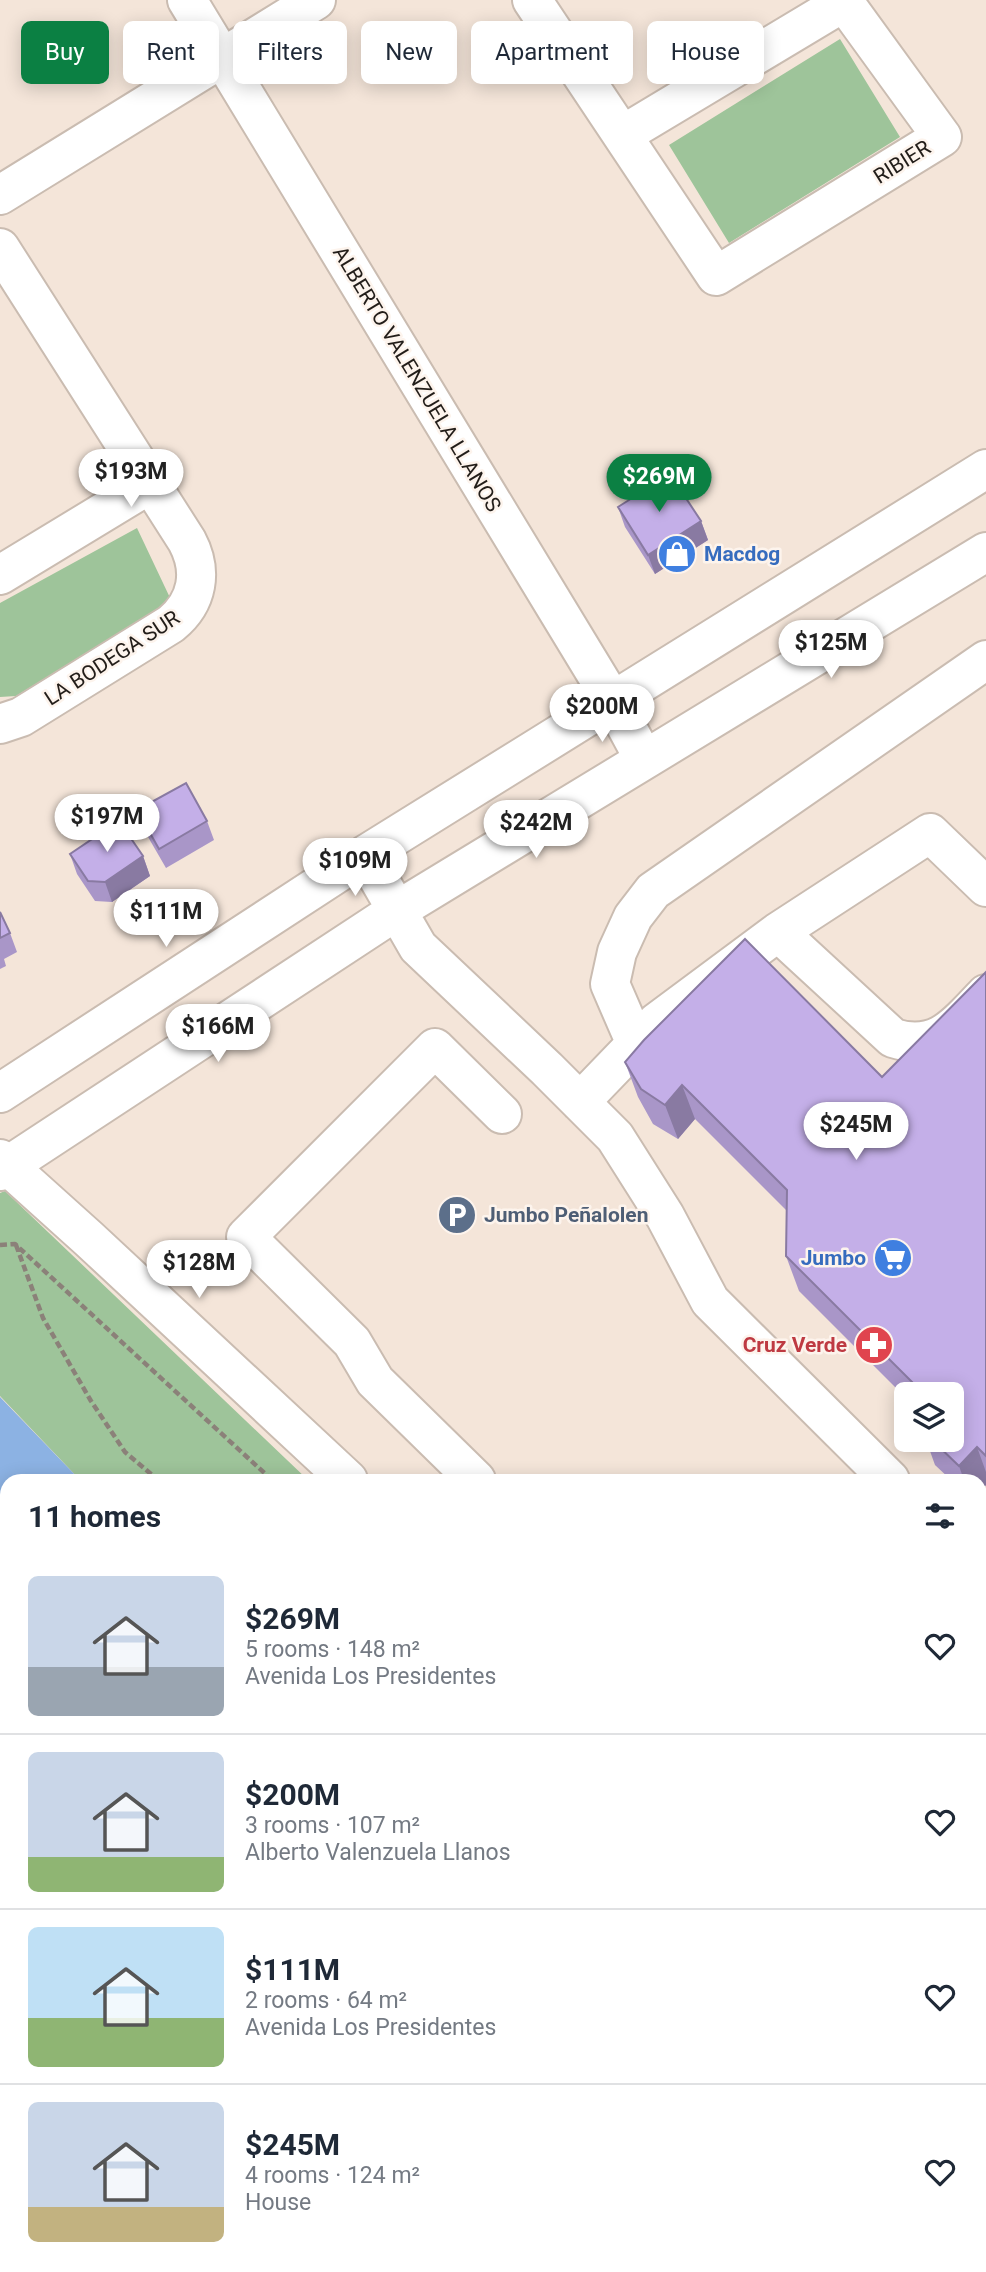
<!DOCTYPE html>
<meta charset="utf-8">
<style>
body{margin:0;font-family:Roboto,sans-serif;background:#f6f6f7;color:#1f2937;height:100vh;display:flex;flex-direction:column;font-size:26px;white-space:nowrap}
*{box-sizing:border-box;margin:0}
p{font-size:23px;color:#747a83}
.icon{flex:none;width:38px;height:38px;fill:none;stroke:currentColor;stroke-width:2;stroke-linecap:round;stroke-linejoin:round}
.map{position:relative;flex:1;overflow:hidden}
.side{position:absolute;left:0px;top:1474px;width:987px;height:800px;display:flex;flex-direction:column;background:#fff;border-radius:21px 21px 0 0;box-shadow:0 4px 18px #0003}
.side>*{flex:none}
.guide{position:absolute;left:21px;top:21px;width:945px;height:63px;display:flex;gap:14px}
.fabs{position:absolute;left:894px;top:1382px;display:grid;gap:14px}
.fabs a{display:grid;place-items:center;width:70px;height:70px;border-radius:10px;background:#fff;box-shadow:0 4px 18px #0003;font-size:35px}
.price{position:absolute;translate:-50% -60px;padding:0 16px;border-radius:24px;background:#fff;color:#222;font-size:23px;line-height:46px;filter:drop-shadow(0 2px 4px #0008)}
.price::after{content:'';position:absolute;left:50%;top:42px;width:21px;height:16px;margin-left:-10px;background:inherit;clip-path:polygon(0 0,100% 0,50% 100%)}
.price.on{background:#0b8043;color:#fff}
ul{padding:0;list-style:none}
li{display:flex;align-items:center;gap:21px;height:175px;padding:0 28px}
li+li{border-top:2px solid #e0e1e3}
li span{display:grid;place-items:center;flex:none;width:196px;height:140px;border-radius:10px;color:#555}
li>.icon{margin-inline-start:auto}
span .icon{width:84px;height:84px;fill:#fffc;stroke-width:1}
li b{font-size:30px}
h2{display:flex;justify-content:space-between;align-items:center;height:84px;padding:0 28px;font-size:30px}
.chip{padding:0 24px;border-radius:10px;background:#fff;box-shadow:0 4px 18px #0003;font-size:24px;line-height:63px}
.chip.on{background:#0b8043;color:#fff}
.map>svg:first-child{display:block}
.green{fill:#9ec49a}
.water{fill:#8cb2e3}
.lines{fill:none;stroke-linecap:round;stroke-linejoin:round}
.minor-casing{stroke:#cabcb1;stroke-width:42}
.major-casing{stroke:#cecdcc;stroke-width:42}
.path{stroke:#8b8179;stroke-width:4.5;stroke-dasharray:7 3.5;stroke-linecap:butt}
.minor{stroke:#fff;stroke-width:38}
.major{stroke:#e2a67f;stroke-width:38}
.wall{fill:#a996c8}
.shaded-wall{fill:#897aa2}
.building{fill:#c4afe8;stroke:#897aa2;stroke-width:2}
.labels{text-anchor:middle;stroke-width:5;stroke-linejoin:round;paint-order:stroke}
.street-label{font-size:21px;fill:#221d19;stroke:#fdf4ed}
.shop-label{font-size:21px;font-weight:bold;fill:#366cbe;stroke:#fdf4ed;text-anchor:start}
.service-label{font-size:21px;font-weight:bold;fill:#4e5e75;stroke:#fdf4ed;text-anchor:start}
.health-label{font-size:21px;font-weight:bold;fill:#be3a42;stroke:#fdf4ed;text-anchor:end}
</style>
<div class="map">
<svg width="986" height="2272" viewBox="0 0 986 2272">
<rect width="100%" height="100%" fill="#f4e5d9"/>
<path class="green" d="M 840,39 L 900,137 L 729,243 L 669,145 Z
M 137,528 L 172,602 L 16,696 L 0,697 L 0,603 Z
M 5,1191 L 308,1480 L 80,1480 L 0,1396 L 0,1193 Z
M 0,1521 L 7,1527 L 7,1640 L 0,1633 Z
M 0,1691 L 7,1698 L 7,1770 L 0,1763 Z
M 980,2121 L 986,2127 L 986,2272 L 862,2272 L 857,2266 L 980,2266 Z
M 649,2266 L 782,2266 L 788,2272 L 654,2272 Z"/>
<path class="water" d="M 0,1397 L 80,1480 L 7,1480 L 7,1527 L 0,1521 Z"/>
<g class="lines">
<defs>
<path id="minor" d="M 187,0 L 612,700 L 644,759
M 532,0 L 716,276 L 942,137 L 844,2 L 624,134
M 0,195 L 316,0
M 0,248 L 187,541 C 203,571 198,602 171,624 L 21,717 L 0,724
M 0,575 L 150,484
M 365,855 L 418,947 L 547,1069 L 615,1137 L 665,1216 L 710,1301 L 890,1480
M 778,932 L 893,1038 C 938,1052 957,1024 986,994
M 636,1044 L 610,984 L 617,952 L 633,917 L 653,891 L 986,660
M 0,1093 L 365,855 L 986,469
M 580,1102 L 657,1022 L 778,932 L 930,833 L 986,887
M 0,1159 L 89,1239 L 348,1480
M 0,1171 L 396,911 L 986,552
M 476,1480 L 375,1381 L 352,1342 L 246,1237 L 435,1048 L 502,1114
M 980,1568 L 986,1574
M 980,1976 L 986,1982
M 980,2099 L 986,2105"/>
<path id="major" d="M 0,1659 L 7,1665
M 627,2266 L 633,2272"/>
</defs>
<use href="#minor" class="minor-casing"/>
<use href="#major" class="major-casing"/>
<path class="path" d="M 0,1245 L 15,1244 L 272,1480
M 16,1245 L 43,1318 L 91,1401 L 125,1452 L 158,1480
M 0,1568 L 7,1573
M 980,2172 L 986,2178
M 707,2266 L 713,2272
M 961,2266 L 966,2272"/>
<use href="#minor" class="minor"/>
<use href="#major" class="major"/>
</g>
<path class="wall" d="M 618,507 L 701,521 L 708,540 L 655,574 L 625,527 Z
M 137,810 L 207,821 L 214,840 L 166,868 L 144,830 Z
M 70,854 L 143,856 L 150,876 L 112,902 L 95,901 L 77,874 Z
M 0,912 L 10,933 L 17,952 L 4,959 L 6,966 L 0,969 Z
M 986,972 L 986,1485 L 980,1491 L 980,1480 L 951,1480 L 935,1465 L 926,1440 L 952,1440 L 952,1395 L 906,1395 L 906,1398 L 799,1291 L 786,1256 L 787,1211 L 695,1119 L 678,1139 L 653,1124 L 638,1097 L 625,1062 L 882,1077 Z
M 7,1967 L 7,2128 L 0,2132 L 0,1971 Z"/>
<path class="shaded-wall" d="M 701,521 L 708,540 L 655,574 L 648,555 Z
M 143,856 L 150,876 L 112,902 L 105,882 Z
M 682,1085 L 695,1119 L 678,1139 L 665,1105 Z
M 977,1447 L 986,1472 L 986,1485 L 980,1491 L 980,1480 L 964,1480 L 959,1466 Z"/>
<path class="building" d="M 670,474 L 701,521 L 648,555 L 618,507 Z
M 186,783 L 207,821 L 159,849 L 137,810 Z
M 119,821 L 143,856 L 105,882 L 88,881 L 70,854 Z
M 0,912 L 10,933 L 0,938 Z
M 745,939 L 882,1077 L 986,972 L 986,1456 L 977,1447 L 959,1466 L 932,1440 L 952,1440 L 952,1395 L 925,1395 L 786,1256 L 787,1190 L 682,1085 L 665,1105 L 641,1089 L 625,1062 L 644,1040 Z
M 7,1967 L 7,2095 L 0,2099 L 0,1971 Z"/>
<defs>
<symbol id="shop-disc" viewBox="-11 -11 22 22"><circle r="9.5" fill="#3f7fe0" stroke="#fdf4ed"/><path d="M-5-2.5h2.3a2.7 3.5 0 0 1 5.4 0H5L5.5 6h-11ZM-1.5-2.5h3a1.5 2.3 0 0 0-3 0Z" fill="#fff"/></symbol>
<symbol id="parking-disc" viewBox="-11 -11 22 22"><circle r="9.5" fill="#5c6f8a" stroke="#fdf4ed"/><path d="M-3.5-5.5H1a3.5 3.5 0 0 1 0 7H-1V5.5H-3.5ZM-1-3.4V-.6H.8a1.4 1.4 0 0 0 0-2.8Z" fill="#fff"/></symbol>
<symbol id="supermarket-disc" viewBox="-11 -11 22 22"><circle r="9.5" fill="#3f7fe0" stroke="#fdf4ed"/><path d="M-6-5.5h2.5l.6 2H6L4.5 2H-2.5L-4.4-4H-6ZM-1.5 3.2a1.3 1.3 0 1 0 .1 0ZM3 3.2a1.3 1.3 0 1 0 .1 0Z" fill="#fff"/></symbol>
<symbol id="pharmacy-disc" viewBox="-11 -11 22 22"><circle r="9.5" fill="#e0444e" stroke="#fdf4ed"/><path d="M-2-6h4v4h4v4h-4v4h-4v-4h-4v-4h4Z" fill="#fff"/></symbol>
</defs>
<g fill-rule="evenodd">
<use href="#shop-disc" x="655" y="532" width="44" height="44"/>
<use href="#parking-disc" x="435" y="1193" width="44" height="44"/>
<use href="#supermarket-disc" x="871" y="1236" width="44" height="44"/>
<use href="#pharmacy-disc" x="852" y="1323" width="44" height="44"/>
</g>
<g class="labels">
<g class="street-label">
<text transform="translate(902 162) rotate(-32)" y="7">RIBIER</text>
<text transform="translate(417 379) rotate(59)" y="7">ALBERTO VALENZUELA LLANOS</text>
<text transform="translate(112 658) rotate(-33)" y="7">LA BODEGA SUR</text>
</g>
<g class="shop-label">
<text x="704" y="561">Macdog</text>
<text x="866" y="1265" text-anchor="end">Jumbo</text>
</g>
<g class="service-label">
<text x="484" y="1222">Jumbo Peñalolen</text>
</g>
<g class="health-label">
<text x="847" y="1352">Cruz Verde</text>
</g>
</g>
</svg>
<div class="fabs">
<a><svg class="icon" aria-label="layers" viewBox="0 0 24 24"><path d="M12 4l9 5-9 5-9-5zM3 14l9 5 9-5"/></svg></a>
</div>
<b class="price" style="left:131px;top:509px">$193M</b>
<b class="price on" style="left:659px;top:514px">$269M</b>
<b class="price" style="left:831px;top:680px">$125M</b>
<b class="price" style="left:602px;top:744px">$200M</b>
<b class="price" style="left:107px;top:854px">$197M</b>
<b class="price" style="left:536px;top:860px">$242M</b>
<b class="price" style="left:355px;top:898px">$109M</b>
<b class="price" style="left:166px;top:949px">$111M</b>
<b class="price" style="left:218px;top:1064px">$166M</b>
<b class="price" style="left:856px;top:1162px">$245M</b>
<b class="price" style="left:199px;top:1300px">$128M</b>
<div class="guide">
<a class="chip on">Buy</a>
<a class="chip">Rent</a>
<a class="chip">Filters</a>
<a class="chip">New</a>
<a class="chip">Apartment</a>
<a class="chip">House</a>
</div>
<section class="side">
<h2>11 homes<svg class="icon" aria-label="filters" viewBox="0 0 24 24"><path d="M4 7h16M4 17h16"/><circle cx="9" cy="7" r="2"/><circle cx="15" cy="17" r="2"/></svg></h2>
<ul>
<li><span style="background:linear-gradient(#c9d6e8 65%,#9aa5b1 0)"><svg class="icon" aria-label="home" viewBox="0 0 24 24"><path d="M3 11l9-7 9 7M6 9v11h12V9"/></svg></span><div><b>$269M</b><p>5 rooms · 148 m²</p><p>Avenida Los Presidentes</p></div><svg class="icon" aria-label="heart" viewBox="0 0 24 24"><path d="M12 20l-8-8c-3-5 5-10 8-4 3-6 11-1 8 4z"/></svg></li>
<li><span style="background:linear-gradient(#c9d6e8 75%,#8fb573 0)"><svg class="icon" aria-label="home" viewBox="0 0 24 24"><path d="M3 11l9-7 9 7M6 9v11h12V9"/></svg></span><div><b>$200M</b><p>3 rooms · 107 m²</p><p>Alberto Valenzuela Llanos</p></div><svg class="icon" aria-label="heart" viewBox="0 0 24 24"><path d="M12 20l-8-8c-3-5 5-10 8-4 3-6 11-1 8 4z"/></svg></li>
<li><span style="background:linear-gradient(#bfe0f5 65%,#8fb573 0)"><svg class="icon" aria-label="home" viewBox="0 0 24 24"><path d="M3 11l9-7 9 7M6 9v11h12V9"/></svg></span><div><b>$111M</b><p>2 rooms · 64 m²</p><p>Avenida Los Presidentes</p></div><svg class="icon" aria-label="heart" viewBox="0 0 24 24"><path d="M12 20l-8-8c-3-5 5-10 8-4 3-6 11-1 8 4z"/></svg></li>
<li><span style="background:linear-gradient(#c9d6e8 75%,#c2b280 0)"><svg class="icon" aria-label="home" viewBox="0 0 24 24"><path d="M3 11l9-7 9 7M6 9v11h12V9"/></svg></span><div><b>$245M</b><p>4 rooms · 124 m²</p><p>House</p></div><svg class="icon" aria-label="heart" viewBox="0 0 24 24"><path d="M12 20l-8-8c-3-5 5-10 8-4 3-6 11-1 8 4z"/></svg></li>
</ul>
</section>
</div>
